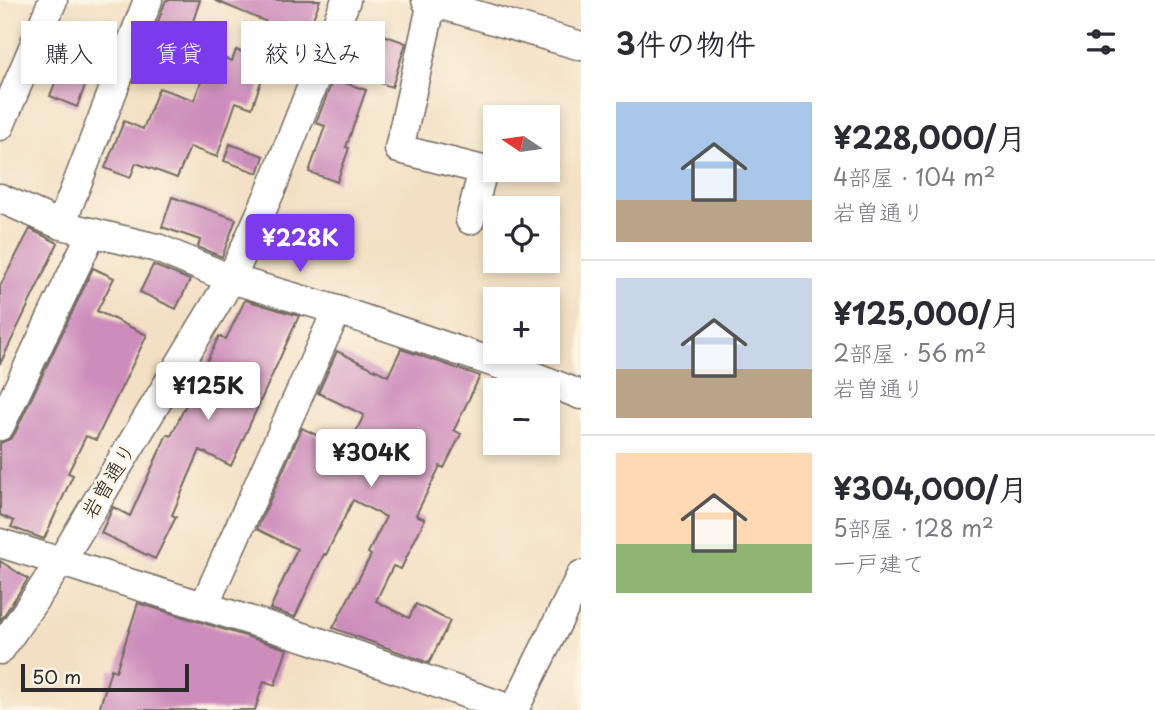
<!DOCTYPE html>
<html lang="ja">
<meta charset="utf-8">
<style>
body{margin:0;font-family:"Playpen Sans","Klee One",sans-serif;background:#f2f2f3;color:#2b2b33;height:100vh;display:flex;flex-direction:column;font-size:26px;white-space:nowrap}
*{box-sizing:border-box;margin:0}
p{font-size:23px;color:#7c7c81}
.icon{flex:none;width:38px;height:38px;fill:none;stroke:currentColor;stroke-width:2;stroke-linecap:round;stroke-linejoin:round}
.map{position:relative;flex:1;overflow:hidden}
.drawer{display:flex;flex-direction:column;background:#fff;width:574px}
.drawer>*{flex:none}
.top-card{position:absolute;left:21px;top:21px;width:455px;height:63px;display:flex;gap:14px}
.needle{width:46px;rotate:283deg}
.tools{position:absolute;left:483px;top:105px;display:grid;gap:14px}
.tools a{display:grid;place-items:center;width:77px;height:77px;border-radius:0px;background:#fff;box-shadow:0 4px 10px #0003;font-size:35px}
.scale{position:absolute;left:21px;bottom:18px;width:168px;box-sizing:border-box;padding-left:7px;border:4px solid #2b2b2b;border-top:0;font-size:19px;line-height:24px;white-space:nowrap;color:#2b2b2b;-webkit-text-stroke:5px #fcf5e5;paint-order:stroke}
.price{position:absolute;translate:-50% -60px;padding:0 16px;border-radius:7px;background:#fff;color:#222;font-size:23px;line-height:46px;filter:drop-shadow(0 2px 4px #0008)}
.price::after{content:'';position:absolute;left:50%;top:42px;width:21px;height:16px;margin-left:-10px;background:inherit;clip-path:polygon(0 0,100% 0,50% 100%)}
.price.selected{background:#7c3aed;color:#fff}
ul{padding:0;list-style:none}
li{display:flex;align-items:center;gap:21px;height:175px;padding:0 35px}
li+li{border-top:2px solid #e1e1e2}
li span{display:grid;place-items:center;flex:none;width:196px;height:140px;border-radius:0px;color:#555}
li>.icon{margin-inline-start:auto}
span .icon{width:84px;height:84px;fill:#fffc;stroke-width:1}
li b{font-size:30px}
h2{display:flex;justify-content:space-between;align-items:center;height:84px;padding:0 35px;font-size:30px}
.chip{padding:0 24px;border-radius:0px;background:#fff;box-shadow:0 4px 10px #0003;font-size:24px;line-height:63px}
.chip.selected{background:#7c3aed;color:#fff}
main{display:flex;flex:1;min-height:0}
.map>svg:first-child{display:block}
.building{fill:#cd8dbc}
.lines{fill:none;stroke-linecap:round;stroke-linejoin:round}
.minor-casing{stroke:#716a61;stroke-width:31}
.minor{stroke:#fff;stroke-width:28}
.labels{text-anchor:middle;stroke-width:5;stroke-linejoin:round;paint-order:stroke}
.street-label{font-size:21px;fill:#2b2b2b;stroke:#fcf5e5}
</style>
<main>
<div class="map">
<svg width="581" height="710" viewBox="0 0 581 710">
<rect width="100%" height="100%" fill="#fcf5e5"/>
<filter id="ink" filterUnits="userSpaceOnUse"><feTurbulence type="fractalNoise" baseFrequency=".0143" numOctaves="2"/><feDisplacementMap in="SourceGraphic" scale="14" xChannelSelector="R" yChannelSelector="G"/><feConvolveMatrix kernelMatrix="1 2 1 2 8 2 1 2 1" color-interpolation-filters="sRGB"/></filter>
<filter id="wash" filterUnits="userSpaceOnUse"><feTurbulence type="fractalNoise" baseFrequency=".00686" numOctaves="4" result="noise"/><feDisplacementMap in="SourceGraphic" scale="28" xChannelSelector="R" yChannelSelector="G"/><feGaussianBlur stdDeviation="1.57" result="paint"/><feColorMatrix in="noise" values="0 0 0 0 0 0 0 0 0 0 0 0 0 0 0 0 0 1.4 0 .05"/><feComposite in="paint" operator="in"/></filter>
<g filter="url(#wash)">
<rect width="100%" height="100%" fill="#f3e0c4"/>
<g id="blocks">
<path class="building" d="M 166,0 L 200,0 L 179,64 L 158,57 L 167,31 L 156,27 Z
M 214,0 L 320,0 L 305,40 L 306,40 L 300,59 L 271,49 L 279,27 Z
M 378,33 L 406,43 L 392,87 L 363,77 Z
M 236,50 L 268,61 L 252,108 L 236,102 L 217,157 L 190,147 L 177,178 L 136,163 L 130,178 L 105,168 L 124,121 L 143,129 L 159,88 L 194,100 L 212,54 L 232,61 Z
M 67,52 L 94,62 L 77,107 L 50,96 Z
M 333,79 L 366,90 L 346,147 L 349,148 L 337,182 L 309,172 L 325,126 L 316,123 Z
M 230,144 L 264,156 L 258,173 L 224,161 Z
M 172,197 L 236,219 L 222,257 L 198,247 L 200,240 L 162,227 Z
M 30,229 L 58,243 L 0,364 L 0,286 Z
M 153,265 L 190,280 L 176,309 L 140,292 Z
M 93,268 L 114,278 L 97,311 L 147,335 L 96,440 L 86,436 L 68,473 L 73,475 L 44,539 L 11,527 L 14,521 L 0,515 L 0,443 L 10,439 L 15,433 Z
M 245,300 L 299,316 L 231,466 L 200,450 L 172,515 L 176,517 L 155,559 L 101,533 L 113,507 L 130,516 L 167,434 L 171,436 L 219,336 L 226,339 Z
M 401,349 L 480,376 L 454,430 L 461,434 L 444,468 L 440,466 L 416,515 L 425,519 L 401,569 L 393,566 L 376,601 L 409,618 L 416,604 L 450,621 L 429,663 L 333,628 L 371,555 L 368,553 L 386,517 L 353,500 L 326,555 L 324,554 L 295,617 L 270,609 L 297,549 L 257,529 L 302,428 L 347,450 L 364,415 L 318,393 L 337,351 L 388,376 Z
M 0,561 L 28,579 L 0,621 Z
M 138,603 L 287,649 L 275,685 L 264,681 L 255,710 L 99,710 L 111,669 L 116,671 Z"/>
</g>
</g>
<g filter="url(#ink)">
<use href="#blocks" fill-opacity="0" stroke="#716a61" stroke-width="2"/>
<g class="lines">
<defs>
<path id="minor" d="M 426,0 L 581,46
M 432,2 L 399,149 L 483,170 L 470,220
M 0,126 L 53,0
M 0,198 L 61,225 L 157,248 L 231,279 L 337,310 L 531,375 L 581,395
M 61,225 L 148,0
M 0,426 L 92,232
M 0,543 L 313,640 L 513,710
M 204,606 L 337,310
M 0,650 L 61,561 L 231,279 L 271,190 L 346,0
M 514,710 L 581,575"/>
</defs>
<use href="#minor" class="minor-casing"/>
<use href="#minor" class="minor"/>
</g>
</g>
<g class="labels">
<g class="street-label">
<text transform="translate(109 481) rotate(-59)" y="7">岩曽通り</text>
</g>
</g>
</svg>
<div class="tools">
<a><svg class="needle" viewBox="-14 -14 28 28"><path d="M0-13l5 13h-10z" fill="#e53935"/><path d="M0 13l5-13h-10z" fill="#7c7c81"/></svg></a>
<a><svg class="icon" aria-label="locate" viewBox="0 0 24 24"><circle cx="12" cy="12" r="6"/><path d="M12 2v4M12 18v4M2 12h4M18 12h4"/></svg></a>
<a>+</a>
<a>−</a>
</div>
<div class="scale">50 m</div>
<b class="price selected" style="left:300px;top:274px">¥228K</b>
<b class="price" style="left:208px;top:422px">¥125K</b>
<b class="price" style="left:371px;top:489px">¥304K</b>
<div class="top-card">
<a class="chip">購入</a>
<a class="chip selected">賃貸</a>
<a class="chip">絞り込み</a>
</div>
</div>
<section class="drawer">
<h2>3件の物件<svg class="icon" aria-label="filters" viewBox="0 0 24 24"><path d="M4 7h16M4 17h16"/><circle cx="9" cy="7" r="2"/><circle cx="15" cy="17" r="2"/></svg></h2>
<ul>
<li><span style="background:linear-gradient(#a9c7e8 70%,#b9a48a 0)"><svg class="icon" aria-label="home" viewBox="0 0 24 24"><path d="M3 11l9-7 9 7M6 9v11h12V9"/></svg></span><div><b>¥228,000/月</b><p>4部屋 · 104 m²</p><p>岩曽通り</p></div></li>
<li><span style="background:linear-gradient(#c9d6e8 65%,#b9a48a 0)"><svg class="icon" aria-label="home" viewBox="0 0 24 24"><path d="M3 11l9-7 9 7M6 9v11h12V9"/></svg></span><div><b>¥125,000/月</b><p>2部屋 · 56 m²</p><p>岩曽通り</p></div></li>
<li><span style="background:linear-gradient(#ffd9b3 65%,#8fb573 0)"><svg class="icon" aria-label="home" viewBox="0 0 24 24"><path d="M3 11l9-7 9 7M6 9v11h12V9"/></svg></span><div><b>¥304,000/月</b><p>5部屋 · 128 m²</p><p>一戸建て</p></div></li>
</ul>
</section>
</main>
